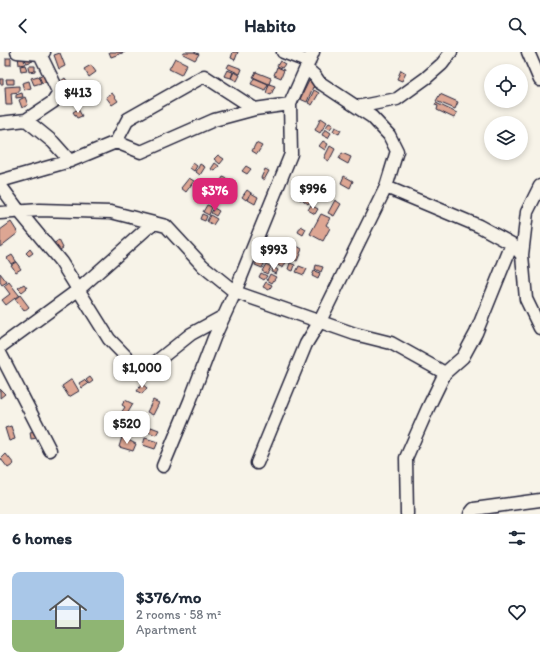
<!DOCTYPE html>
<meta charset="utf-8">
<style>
body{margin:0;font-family:Itim,sans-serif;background:#f2f2f3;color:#1f2937;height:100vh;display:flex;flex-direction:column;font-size:15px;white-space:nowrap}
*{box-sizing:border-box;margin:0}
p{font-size:13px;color:#747a83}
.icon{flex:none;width:22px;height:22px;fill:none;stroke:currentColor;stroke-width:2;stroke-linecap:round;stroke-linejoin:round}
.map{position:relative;height:462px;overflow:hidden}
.details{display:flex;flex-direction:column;background:#fff;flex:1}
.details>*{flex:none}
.fabs{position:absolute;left:484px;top:12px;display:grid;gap:8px}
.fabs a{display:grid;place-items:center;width:44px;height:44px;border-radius:50%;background:#fff;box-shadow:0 2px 6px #0003;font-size:20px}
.price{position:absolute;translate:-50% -34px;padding:0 9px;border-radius:8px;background:#fff;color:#222;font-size:13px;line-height:26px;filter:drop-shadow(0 1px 2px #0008)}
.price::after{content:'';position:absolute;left:50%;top:24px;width:12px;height:9px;margin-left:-6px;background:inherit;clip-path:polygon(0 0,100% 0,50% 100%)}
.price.on{background:#db2777;color:#fff}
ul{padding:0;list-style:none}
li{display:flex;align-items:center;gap:12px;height:100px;padding:0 12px}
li+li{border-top:1px solid #e0e1e3}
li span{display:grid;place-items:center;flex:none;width:112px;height:80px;border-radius:8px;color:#555}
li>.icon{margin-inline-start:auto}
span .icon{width:48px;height:48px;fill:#fffc;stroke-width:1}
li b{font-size:17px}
h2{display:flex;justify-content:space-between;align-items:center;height:48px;padding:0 12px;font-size:17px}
header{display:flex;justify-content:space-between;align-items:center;height:52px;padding:0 12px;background:#fff;font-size:18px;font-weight:700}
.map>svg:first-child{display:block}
.building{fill:#dda693;stroke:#22223b}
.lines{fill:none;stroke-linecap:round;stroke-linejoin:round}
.minor-casing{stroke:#22223b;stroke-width:15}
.minor{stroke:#f7f3e8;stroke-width:12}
</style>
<header><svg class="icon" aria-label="back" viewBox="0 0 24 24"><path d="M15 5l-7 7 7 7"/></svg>Habito<svg class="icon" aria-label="search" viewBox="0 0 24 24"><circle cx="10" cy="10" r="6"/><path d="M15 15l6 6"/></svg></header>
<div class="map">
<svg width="540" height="462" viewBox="0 0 540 462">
<rect width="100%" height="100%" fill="#f7f3e8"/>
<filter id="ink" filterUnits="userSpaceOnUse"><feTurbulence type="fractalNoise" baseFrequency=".025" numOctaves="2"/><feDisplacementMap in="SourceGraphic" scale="8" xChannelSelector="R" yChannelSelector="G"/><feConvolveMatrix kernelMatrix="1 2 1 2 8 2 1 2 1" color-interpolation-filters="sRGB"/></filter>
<g filter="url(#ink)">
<path class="building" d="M 109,0 L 125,0 L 111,5 Z
M 184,0 L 194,0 L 199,2 L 195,8 L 183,2 Z
M 233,0 L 238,0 L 235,8 L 231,6 Z
M 60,1 L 65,14 L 59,17 L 54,3 Z
M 23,3 L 25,12 L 19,13 L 18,4 Z
M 30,3 L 33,9 L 27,11 L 24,6 Z
M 6,6 L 11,6 L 11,13 L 6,13 Z
M 175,6 L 187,12 L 181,23 L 169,17 Z
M 280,9 L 285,12 L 282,16 L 277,14 Z
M 229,12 L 242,17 L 240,22 L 227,16 Z
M 25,13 L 27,18 L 21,19 L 20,14 Z
M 91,13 L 96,20 L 89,25 L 84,17 Z
M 28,14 L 35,14 L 35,19 L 29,20 Z
M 277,15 L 284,18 L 281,26 L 274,23 Z
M 227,18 L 233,20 L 231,26 L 224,24 Z
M 401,18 L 406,21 L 402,29 L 397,27 Z
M 234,20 L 240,23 L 237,29 L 231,26 Z
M 256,20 L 271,26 L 269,32 L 253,25 Z
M 44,22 L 47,29 L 42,31 L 39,24 Z
M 38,24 L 41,31 L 34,33 L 31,26 Z
M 65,26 L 68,31 L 64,33 L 61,29 Z
M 254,26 L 268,32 L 265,38 L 251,32 Z
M 0,27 L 3,27 L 3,32 L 0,32 Z
M 6,27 L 14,27 L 14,32 L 7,32 Z
M 29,29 L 31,36 L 24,38 L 22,31 Z
M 309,29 L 320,34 L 319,38 L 313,35 L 307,50 L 300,47 Z
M 68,32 L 73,38 L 70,40 L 65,34 Z
M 83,32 L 91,42 L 78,51 L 71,42 Z
M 269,32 L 275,34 L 271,43 L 266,41 Z
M 19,34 L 19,40 L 11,41 L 12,53 L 6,53 L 5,35 Z
M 314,38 L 319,41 L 312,53 L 308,51 Z
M 22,41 L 23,45 L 16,46 L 16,43 Z
M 112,41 L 118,49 L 112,53 L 106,45 Z
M 440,42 L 458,50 L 455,57 L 436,49 Z
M 25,45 L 28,53 L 22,56 L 19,48 Z
M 436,51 L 457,61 L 454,66 L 437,58 L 438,54 L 435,53 Z
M 78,57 L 82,64 L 77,66 L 73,60 Z
M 321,66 L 327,70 L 320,81 L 315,78 Z
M 329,71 L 333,73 L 330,77 L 326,75 Z
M 335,75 L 341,78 L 339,82 L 333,79 Z
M 325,77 L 331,81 L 328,86 L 322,83 Z
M 323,89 L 328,92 L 325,98 L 319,94 Z
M 256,91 L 262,94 L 257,102 L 252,99 Z
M 330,94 L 335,97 L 329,109 L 324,106 Z
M 342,101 L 351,105 L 348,112 L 339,107 Z
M 218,103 L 224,107 L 220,112 L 214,107 Z
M 193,111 L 197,114 L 194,119 L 190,116 Z
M 215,111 L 219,114 L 215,119 L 211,117 Z
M 200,112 L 205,115 L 200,123 L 196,120 Z
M 246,114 L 251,117 L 247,122 L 242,119 Z
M 265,117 L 269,119 L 264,128 L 261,126 Z
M 344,124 L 353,129 L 350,136 L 341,131 Z
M 223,125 L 228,127 L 225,133 L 220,130 Z
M 189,126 L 194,129 L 186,140 L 181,136 Z
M 218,131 L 223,134 L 220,140 L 215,138 Z
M 326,132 L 332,135 L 329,141 L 323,138 Z
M 225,136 L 230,139 L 227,145 L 221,141 Z
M 247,138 L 251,141 L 246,148 L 242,145 Z
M 300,140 L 304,142 L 301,148 L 297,145 Z
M 251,141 L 258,145 L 255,152 L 248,148 Z
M 307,143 L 312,147 L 308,152 L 303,148 Z
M 335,148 L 341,152 L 334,164 L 328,161 Z
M 207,153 L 212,155 L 209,163 L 203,160 Z
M 311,153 L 318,157 L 315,162 L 308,158 Z
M 214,156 L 219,159 L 216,164 L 211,161 Z
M 202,162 L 207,164 L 205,169 L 200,167 Z
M 321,162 L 330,166 L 326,173 L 330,176 L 323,189 L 310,182 Z
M 210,163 L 217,167 L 213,173 L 207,169 Z
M 11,170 L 18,181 L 0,195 L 0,178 Z
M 301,174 L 306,177 L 303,183 L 298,180 Z
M 59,188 L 63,196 L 57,200 L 53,192 Z
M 297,194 L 302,197 L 297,209 L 291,206 Z
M 30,197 L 33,201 L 29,204 L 26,201 Z
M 276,197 L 286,202 L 284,207 L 274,202 Z
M 12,203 L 16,209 L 11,212 L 7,206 Z
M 272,203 L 286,210 L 283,216 L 270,209 Z
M 258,207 L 265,210 L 262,216 L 255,213 Z
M 16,210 L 21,217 L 16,220 L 11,213 Z
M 290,211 L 295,213 L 293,219 L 288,217 Z
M 266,212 L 271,215 L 267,222 L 262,219 Z
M 316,213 L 323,215 L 321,220 L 315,217 Z
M 299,214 L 307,217 L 304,223 L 296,220 Z
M 273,215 L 278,218 L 276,222 L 271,220 Z
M 314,219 L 320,221 L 318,227 L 312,224 Z
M 0,221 L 7,230 L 2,233 L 0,230 Z
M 261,221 L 267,224 L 264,228 L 259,225 Z
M 270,222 L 276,225 L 272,231 L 267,228 Z
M 9,230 L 19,243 L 6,253 L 2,248 L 10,242 L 4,234 Z
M 266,230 L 272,233 L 269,238 L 263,235 Z
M 24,232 L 27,236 L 22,240 L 18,236 Z
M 20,243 L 29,255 L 24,259 L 15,247 Z
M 90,325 L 93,329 L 89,332 L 86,328 Z
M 72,327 L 79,339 L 69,345 L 62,334 Z
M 84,328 L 88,332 L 82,336 L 79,331 Z
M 142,332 L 147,336 L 142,342 L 137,339 Z
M 0,337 L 5,342 L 0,346 Z
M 125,348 L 133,352 L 126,364 L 121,361 L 125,355 L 122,353 Z
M 153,348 L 159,351 L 153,363 L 147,360 Z
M 11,374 L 15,387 L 9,389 L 5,376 Z
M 151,375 L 159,378 L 156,383 L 148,380 Z
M 35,379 L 37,386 L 31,387 L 30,380 Z
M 122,385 L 136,392 L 133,399 L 119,395 Z
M 145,386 L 158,390 L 155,397 L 143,393 Z
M 6,402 L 14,412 L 8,416 L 1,407 Z"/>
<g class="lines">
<defs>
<path id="minor" d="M 17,0 L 40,2 L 44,0
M 283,0 L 309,10
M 313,0 L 306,16 L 315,24 L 319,30 L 372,65 L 389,83 L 397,99 L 386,135 L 479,174 L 512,192 L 522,203
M 528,0 L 540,28
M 357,55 L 397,47 L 426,26 L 442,12 L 451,0
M 26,68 L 53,50 L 59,41 L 40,2
M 0,71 L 26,68 L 53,90 L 70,109
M 116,90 L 128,67 L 204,24 L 255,57
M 0,129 L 70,109 L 116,90 L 141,100 L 214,68 L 255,57 L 290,52
M 0,133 L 19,159 L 61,210 L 109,287 L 142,321 L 191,282 L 224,264
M 540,134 L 527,160 L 522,203 L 526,247 L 540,276
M 0,161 L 39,158 L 111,160 L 166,174 L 203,214 L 235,240 L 355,282 L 391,291 L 445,321
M 0,295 L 78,238 L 153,171
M 0,301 L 50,398
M 257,411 L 306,292 L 320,269 L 386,135
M 163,414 L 190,349 L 214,286 L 235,240 L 258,183 L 291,102 L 290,52 L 306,16
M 407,462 L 406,406 L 428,356 L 445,321 L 463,305 L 476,281 L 512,192
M 470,462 L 474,457 L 540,448"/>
</defs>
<use href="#minor" class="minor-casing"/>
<use href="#minor" class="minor"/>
</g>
</g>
</svg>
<div class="fabs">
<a><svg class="icon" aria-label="locate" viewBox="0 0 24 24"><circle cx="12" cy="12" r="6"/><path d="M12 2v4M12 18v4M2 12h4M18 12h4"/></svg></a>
<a><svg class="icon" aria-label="layers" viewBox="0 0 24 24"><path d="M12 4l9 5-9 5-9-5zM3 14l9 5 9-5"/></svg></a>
</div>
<b class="price" style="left:78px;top:62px">$413</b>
<b class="price" style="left:313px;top:158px">$996</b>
<b class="price on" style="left:215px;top:160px">$376</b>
<b class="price" style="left:274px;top:219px">$993</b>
<b class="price" style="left:142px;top:337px">$1,000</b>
<b class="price" style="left:127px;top:393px">$520</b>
</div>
<section class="details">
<h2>6 homes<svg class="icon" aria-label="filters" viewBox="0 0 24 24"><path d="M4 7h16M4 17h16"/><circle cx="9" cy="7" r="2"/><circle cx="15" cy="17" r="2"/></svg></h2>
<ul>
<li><span style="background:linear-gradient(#a9c7e8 60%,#8fb573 0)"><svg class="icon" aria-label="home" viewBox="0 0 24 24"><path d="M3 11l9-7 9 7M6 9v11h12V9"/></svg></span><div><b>$376/mo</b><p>2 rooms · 58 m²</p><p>Apartment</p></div><svg class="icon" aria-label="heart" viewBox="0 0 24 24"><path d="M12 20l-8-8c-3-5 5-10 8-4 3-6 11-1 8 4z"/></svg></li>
</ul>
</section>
